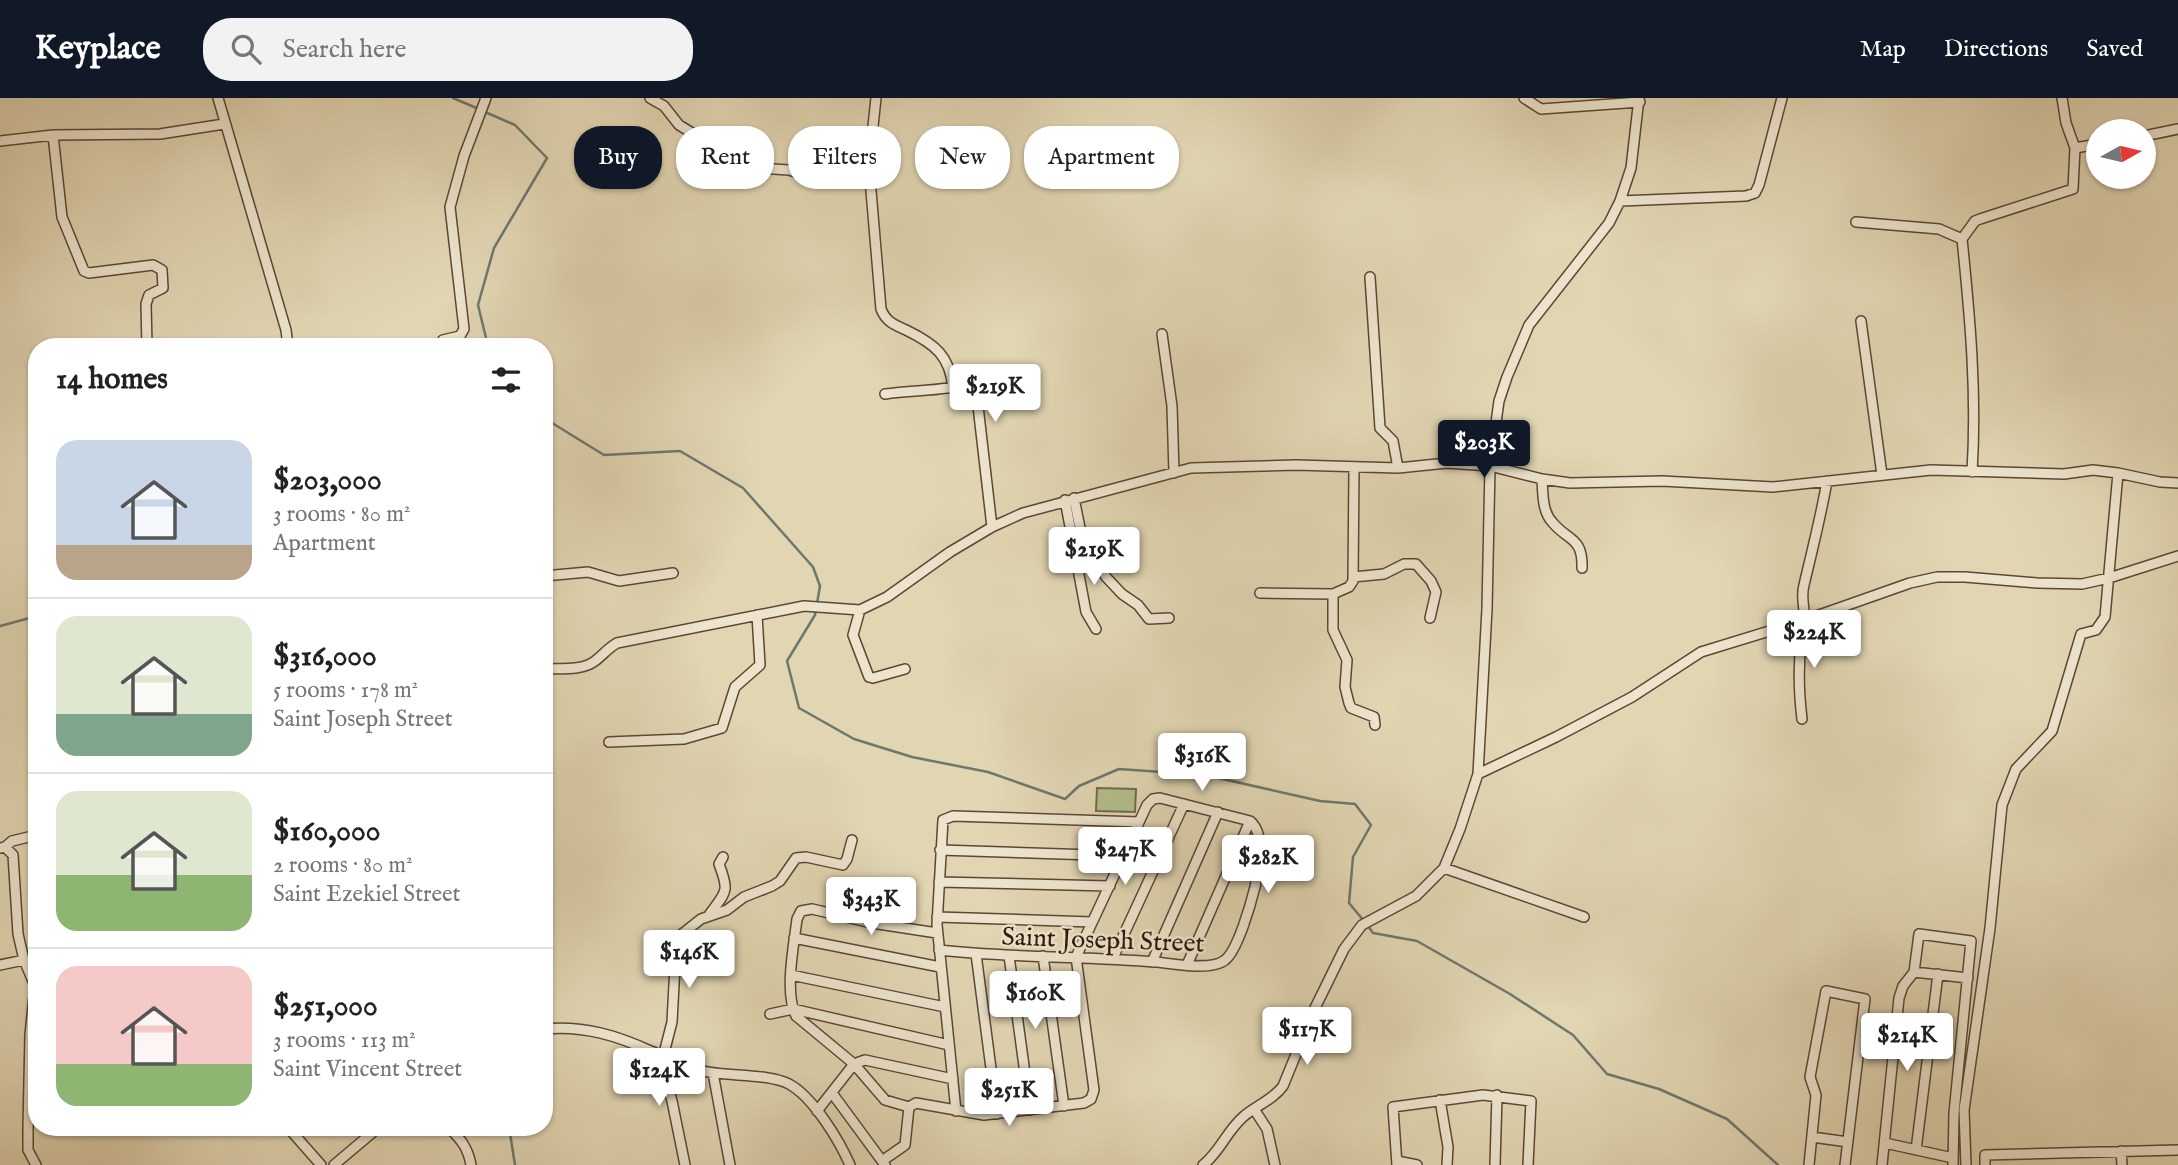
<!DOCTYPE html>
<meta charset="utf-8">
<style>
body{margin:0;font-family:"IM FELL English",serif;background:#f2f2f2;color:#222;height:100vh;display:flex;flex-direction:column;font-size:26px;white-space:nowrap}
*{box-sizing:border-box;margin:0}
p{font-size:23px;color:#767676}
.icon{flex:none;width:38px;height:38px;fill:none;stroke:currentColor;stroke-width:2;stroke-linecap:round;stroke-linejoin:round}
.map{position:relative;flex:1;overflow:hidden}
.drawer{position:absolute;left:28px;top:240px;width:525px;height:798px;display:flex;flex-direction:column;background:#fff;border-radius:28px;box-shadow:0 2px 5px #0004}
.drawer>*{flex:none}
.banner{position:absolute;left:574px;top:28px;width:665px;height:63px;display:flex;gap:14px}
.needle{width:46px;rotate:82deg}
.controls{position:absolute;left:2086px;top:21px;display:grid;gap:14px}
.controls a{display:grid;place-items:center;width:70px;height:70px;border-radius:50%;background:#fff;box-shadow:0 2px 5px #0004;font-size:35px}
.price{position:absolute;translate:-50% -60px;padding:0 16px;border-radius:7px;background:#fff;color:#222;font-size:23px;line-height:46px;filter:drop-shadow(0 2px 4px #0008)}
.price::after{content:'';position:absolute;left:50%;top:42px;width:21px;height:16px;margin-left:-10px;background:inherit;clip-path:polygon(0 0,100% 0,50% 100%)}
.price.active{background:#111827;color:#fff}
ul{padding:0;list-style:none}
li{display:flex;align-items:center;gap:21px;height:175px;padding:0 28px}
li+li{border-top:2px solid #e0e0e0}
li span{display:grid;place-items:center;flex:none;width:196px;height:140px;border-radius:21px;color:#555}
li>.icon{margin-inline-start:auto}
span .icon{width:84px;height:84px;fill:#fffc;stroke-width:1}
li b{font-size:30px}
h2{display:flex;justify-content:space-between;align-items:center;height:84px;padding:0 28px;font-size:30px}
.tag{padding:0 24px;border-radius:28px;background:#fff;box-shadow:0 2px 5px #0004;font-size:24px;line-height:63px}
.tag.active{background:#111827;color:#fff}
header{display:flex;align-items:center;gap:42px;box-sizing:border-box;height:98px;padding:0 35px;background:#111827;color:#fff}
header strong{font-size:33px}
nav{display:flex;gap:38px;margin-inline-start:auto;font-size:24px}
.search{width:490px;height:63px;background:#f2f2f2;display:flex;align-items:center;gap:18px;box-sizing:border-box;padding:0 24px;border-radius:28px;color:#767676;font-size:26px}
.map>svg:first-child{display:block}
.green{fill:#b3bd8c;stroke:#726a4c;stroke-width:2}
.lines{fill:none;stroke-linecap:round;stroke-linejoin:round}
.stream{stroke:#6c786e;stroke-width:2.5}
.minor-casing{stroke:#5d4635;stroke-width:12}
.minor{stroke:#ece4cd;stroke-width:9}
.labels{text-anchor:middle;stroke-width:5;stroke-linejoin:round;paint-order:stroke}
.street-label{font-size:26px;fill:#31170b;stroke:#ece4cd}
</style>
<header>
<strong>Keyplace</strong>
<div class="search"><svg class="icon" aria-label="search" viewBox="0 0 24 24"><circle cx="10" cy="10" r="6"/><path d="M15 15l6 6"/></svg>Search here</div>
<nav><a>Map</a><a>Directions</a><a>Saved</a></nav>
</header>
<div class="map">
<svg width="2178" height="1067" viewBox="0 0 2178 1067">
<rect width="100%" height="100%" fill="#e1d5b2"/>
<filter id="stains"><feTurbulence type="fractalNoise" baseFrequency=".00286" numOctaves="4"/><feColorMatrix values="0 0 0 0 .2 0 0 0 0 .09 0 0 0 0 .02 0 0 0 .5 -.17"/></filter>
<radialGradient id="worn" r=".72"><stop offset=".6" stop-color="#630" stop-opacity="0"/><stop offset="1" stop-color="#630" stop-opacity=".3"/></radialGradient>
<path class="green" d="M 1097,690 L 1136,691 L 1135,714 L 1096,713 Z"/>
<g class="lines">
<path class="stream" d="M 453,0 L 479,11
M 485,14 L 515,27 L 547,60 L 494,150 L 478,207 L 488,248
M 544,320 L 604,357 L 680,353 L 743,390 L 813,469 L 820,488 L 815,517 L 787,563 L 799,610 L 854,641 L 912,659 L 988,674 L 1065,701 L 1079,688 L 1119,671 L 1205,677 L 1320,703 L 1355,706 L 1371,727 L 1353,759 L 1349,805 L 1364,823
M 0,528 L 37,518
M 1368,828 L 1373,835 L 1417,843 L 1510,896 L 1573,937 L 1607,976 L 1659,991 L 1727,1021 L 1778,1067
M 509,1029 L 515,1067"/>
<defs>
<path id="minor" d="M 218,0 L 286,232 L 288,248
M 650,0 L 664,8 L 679,27 L 702,41 L 724,68 L 789,72 L 811,79 L 870,81 L 881,211 C 886,224 895,227 906,232 C 935,246 950,258 953,290
M 1524,0 L 1541,11 L 1640,4
M 53,37 L 62,119 L 84,173 L 89,175 L 153,167 L 162,172 L 163,190 L 149,197 L 146,206 L 147,248
M 2144,38 L 2178,31
M 0,43 L 53,37 L 160,36 L 224,26
M 2075,50 L 2098,46
M 870,81 L 869,65 L 876,0
M 1620,103 L 1746,98 L 1755,95 L 1759,87 L 1782,0
M 1856,124 L 1939,131 L 1962,141
M 1370,179 L 1380,330 L 1393,343 L 1398,370
M 1861,223 L 1882,377
M 1162,236 L 1172,308 L 1174,375
M 443,248 L 443,242 L 460,238 L 464,231 L 450,109 L 464,58 L 486,0
M 885,296 C 914,292 943,293 971,286 L 976,291 L 992,429
M 1354,370 L 1353,483 L 1349,489 L 1333,496 L 1333,532 L 1347,562 L 1345,589 L 1349,605 L 1351,610 L 1374,619 L 1375,627
M 1972,374 C 1977,295 1970,219 1962,141 L 1975,123 L 1980,121 L 2073,91 L 2075,50 L 2066,25 L 2062,0
M 1542,381 C 1543,396 1542,414 1553,425 C 1568,443 1583,439 1582,470
M 1074,400 L 1080,430 L 1106,479 L 1122,496 L 1138,507 L 1149,521 L 1169,520
M 1065,402 L 1086,514 L 1096,531
M 544,478 L 588,474 L 619,483 L 673,475
M 1353,479 L 1384,476 L 1404,466 L 1416,466 L 1431,483 L 1436,494 L 1430,520
M 1260,495 L 1333,496
M 860,512 L 853,537 L 869,579 L 873,580 L 905,571
M 544,571 C 560,570 582,573 595,563 C 603,557 608,550 617,545 L 804,508 L 860,512 L 887,499 L 950,454 L 992,429 L 1023,415 L 1191,370 L 1296,367 L 1398,370 L 1447,365 L 1490,368 L 1542,381 L 1570,385 L 1662,383 L 1773,389 L 1931,372 L 2064,376 L 2093,372 L 2118,375 L 2160,384 L 2178,385
M 1802,621 C 1799,596 1798,571 1801,546 C 1801,539 1804,532 1804,524 C 1806,512 1800,501 1804,487 C 1812,453 1821,418 1827,383
M 609,644 L 684,641 L 722,630 L 735,589 L 760,567 L 757,517
M 1478,676 L 1556,639 L 1632,599 L 1701,554 L 1805,522 L 1910,485 L 1937,479 L 1965,479 L 2037,485 L 2082,486 L 2109,480 L 2178,458
M 5,749 L 12,743 L 37,737
M 0,750 L 5,749 L 13,757 L 18,836 L 24,862 L 35,888 L 30,937 L 28,1030 L 28,1052 L 36,1067
M 940,752 L 1124,758
M 1444,770 L 1584,819
M 939,784 L 1110,788
M 709,817 C 726,793 730,795 719,766 L 723,759
M 937,819 L 1092,824
M 794,840 L 940,869
M 976,856 L 997,1016
M 1009,858 L 1030,1012
M 1043,858 L 1064,1008
M 1113,860 L 1184,706
M 1152,864 L 1218,714
M 0,867 L 24,862
M 1187,867 L 1250,723
M 1914,874 L 1968,880
M 791,877 L 945,909
M 770,916 L 793,911 L 949,947
M 544,931 C 584,927 618,938 653,954 C 668,961 683,968 698,972 C 724,979 768,975 789,986 C 813,999 839,1042 850,1067
M 654,954 L 659,976 L 667,985 L 672,1003 L 685,1067
M 663,959 L 672,924 L 676,849 L 682,836 L 701,821 L 727,812 L 744,799 L 772,788 L 780,783 L 796,760 L 806,759 L 843,767 L 847,761 L 852,742
M 713,975 L 730,1067
M 832,995 L 885,1067
M 1440,1002 L 1448,1049 L 1447,1067
M 909,1009 L 916,1005 L 984,1017 L 1084,1005 L 1091,1001 L 1094,992 L 1076,859 L 1147,707 L 1153,701 L 1160,700 L 1250,723 C 1266,736 1259,771 1255,789 C 1251,805 1238,852 1225,862 C 1212,873 1173,866 1157,864 C 1084,858 1011,860 939,852
M 909,1009 L 885,1002 L 854,966 L 796,918 C 784,894 794,847 797,821 L 801,813 L 812,811 L 872,825 L 937,835
M 1254,1011 L 1267,1031 L 1275,1067
M 817,1013 L 854,966 L 865,962 L 953,981
M 956,1013 L 937,827 L 943,722 L 953,718 L 1139,724
M 291,1029 L 292,1034 L 321,1067
M 448,1029 C 461,1041 468,1050 471,1067
M 1812,1039 L 1848,1044
M 1885,1045 L 1953,1060
M 1916,1052 L 1938,876
M 2121,1053 L 2122,1067
M 882,1063 L 905,1047 L 909,1009
M 1397,1063 L 1417,1067
M 334,1067 L 379,1029
M 1203,1067 C 1220,1054 1226,1034 1243,1019 C 1255,1008 1273,1002 1283,988 L 1315,910 L 1344,851 L 1362,827 L 1416,798 L 1444,770 L 1460,731 L 1478,676 L 1487,511 L 1490,368 L 1499,303 L 1507,279 L 1529,227 L 1609,125 L 1620,103 L 1631,70 L 1639,0
M 1397,1067 L 1393,1009 L 1483,997 L 1531,1003 L 1528,1067
M 1495,1067 L 1497,997
M 1809,1067 L 1816,997 L 1810,979 L 1826,893 L 1865,901 L 1845,1067
M 1882,1067 L 1899,900 L 1903,888 L 1914,874 L 1919,836 L 1971,843 L 1954,1015 L 1953,1067
M 1966,1067 L 1964,1012 L 1990,830 L 2002,707 L 2016,671 L 2052,633 L 2081,536 L 2096,532 L 2105,519 L 2118,375
M 1985,1067 L 1985,1057 L 2178,1052"/>
</defs>
<use href="#minor" class="minor-casing"/>
<use href="#minor" class="minor"/>
</g>
<g class="labels">
<g class="street-label">
<text transform="translate(1103 841) rotate(2)" y="9">Saint Joseph Street</text>
</g>
</g>
<rect width="100%" height="100%" filter="url(#stains)"/>
<rect width="100%" height="100%" fill="url(#worn)"/>
</svg>
<div class="controls">
<a><svg class="needle" viewBox="-14 -14 28 28"><path d="M0-13l5 13h-10z" fill="#e53935"/><path d="M0 13l5-13h-10z" fill="#767676"/></svg></a>
</div>
<b class="price" style="left:995px;top:326px">$219K</b>
<b class="price active" style="left:1484px;top:382px">$203K</b>
<b class="price" style="left:1094px;top:489px">$219K</b>
<b class="price" style="left:1814px;top:572px">$224K</b>
<b class="price" style="left:1202px;top:695px">$316K</b>
<b class="price" style="left:1125px;top:789px">$247K</b>
<b class="price" style="left:1268px;top:797px">$282K</b>
<b class="price" style="left:871px;top:839px">$343K</b>
<b class="price" style="left:689px;top:892px">$146K</b>
<b class="price" style="left:1035px;top:933px">$160K</b>
<b class="price" style="left:1307px;top:969px">$117K</b>
<b class="price" style="left:1907px;top:975px">$214K</b>
<b class="price" style="left:659px;top:1010px">$124K</b>
<b class="price" style="left:1009px;top:1030px">$251K</b>
<div class="banner">
<a class="tag active">Buy</a>
<a class="tag">Rent</a>
<a class="tag">Filters</a>
<a class="tag">New</a>
<a class="tag">Apartment</a>
</div>
<section class="drawer">
<h2>14 homes<svg class="icon" aria-label="filters" viewBox="0 0 24 24"><path d="M4 7h16M4 17h16"/><circle cx="9" cy="7" r="2"/><circle cx="15" cy="17" r="2"/></svg></h2>
<ul>
<li><span style="background:linear-gradient(#c9d6e8 75%,#b9a48a 0)"><svg class="icon" aria-label="home" viewBox="0 0 24 24"><path d="M3 11l9-7 9 7M6 9v11h12V9"/></svg></span><div><b>$203,000</b><p>3 rooms · 80 m²</p><p>Apartment</p></div></li>
<li><span style="background:linear-gradient(#dfe7d0 70%,#7fa58c 0)"><svg class="icon" aria-label="home" viewBox="0 0 24 24"><path d="M3 11l9-7 9 7M6 9v11h12V9"/></svg></span><div><b>$316,000</b><p>5 rooms · 178 m²</p><p>Saint Joseph Street</p></div></li>
<li><span style="background:linear-gradient(#dfe7d0 60%,#8fb573 0)"><svg class="icon" aria-label="home" viewBox="0 0 24 24"><path d="M3 11l9-7 9 7M6 9v11h12V9"/></svg></span><div><b>$160,000</b><p>2 rooms · 80 m²</p><p>Saint Ezekiel Street</p></div></li>
<li><span style="background:linear-gradient(#f6c9c9 70%,#8fb573 0)"><svg class="icon" aria-label="home" viewBox="0 0 24 24"><path d="M3 11l9-7 9 7M6 9v11h12V9"/></svg></span><div><b>$251,000</b><p>3 rooms · 113 m²</p><p>Saint Vincent Street</p></div></li>
</ul>
</section>
</div>
